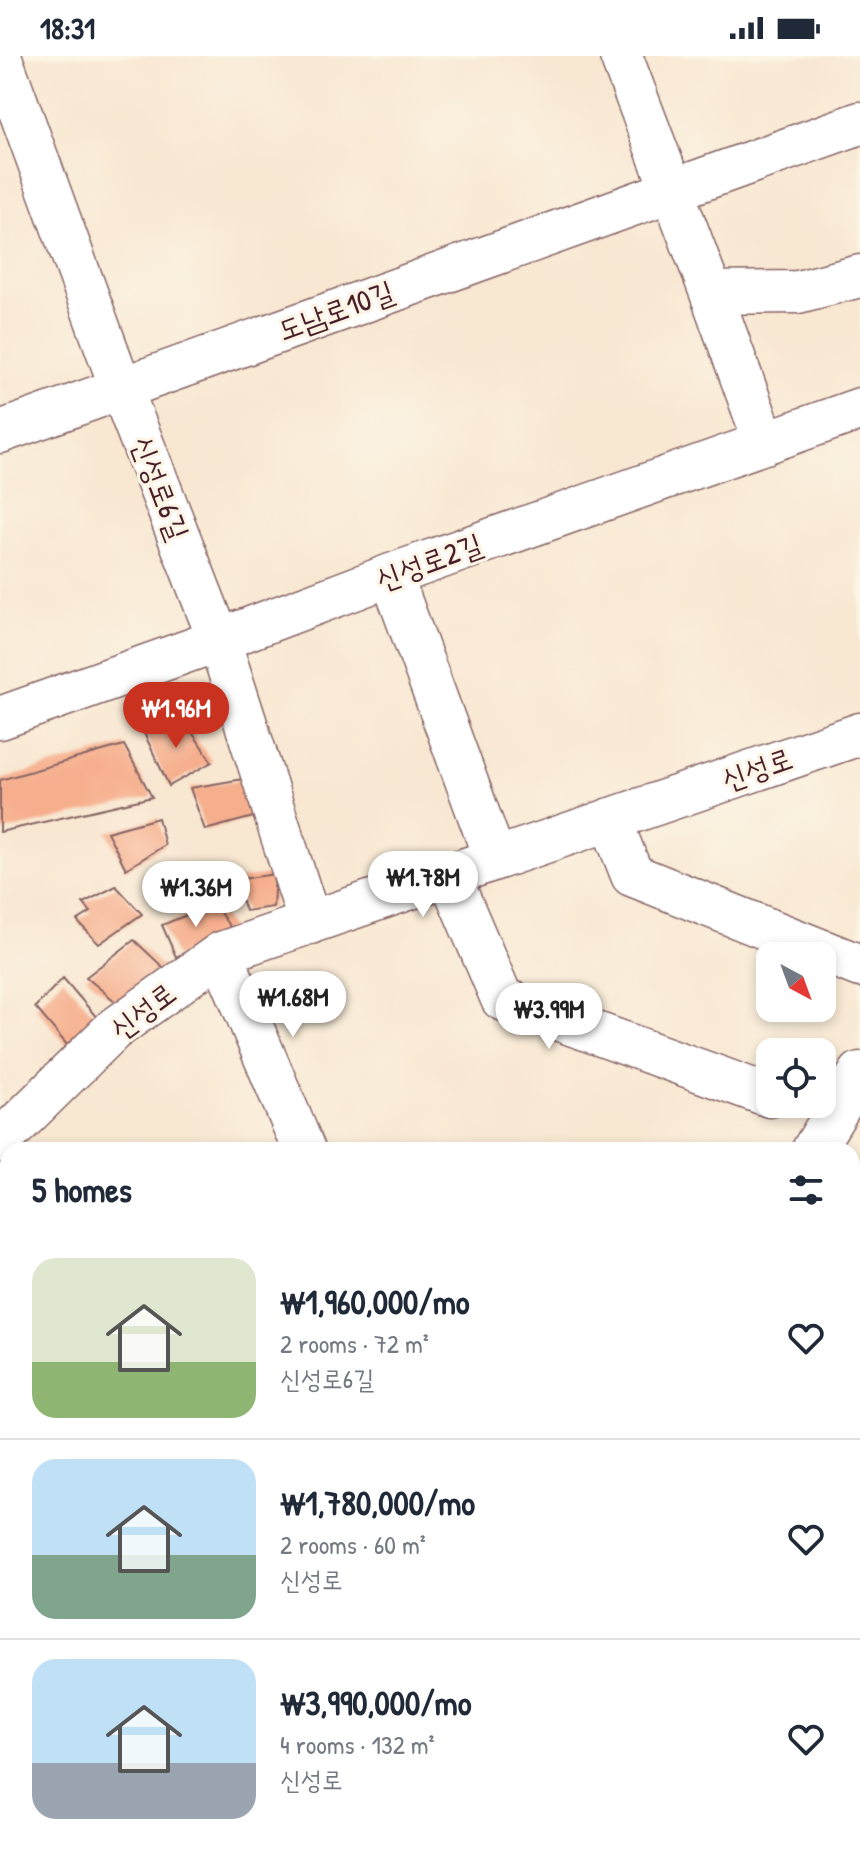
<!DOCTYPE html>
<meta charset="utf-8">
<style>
body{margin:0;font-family:"Patrick Hand","Poor Story",sans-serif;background:#f2f2f3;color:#1f2937;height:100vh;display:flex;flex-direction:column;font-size:30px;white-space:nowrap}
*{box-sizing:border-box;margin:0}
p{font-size:26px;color:#747a83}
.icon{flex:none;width:44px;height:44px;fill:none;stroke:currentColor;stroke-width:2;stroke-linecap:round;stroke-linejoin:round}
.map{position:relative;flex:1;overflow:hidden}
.side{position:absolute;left:0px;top:1086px;width:860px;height:714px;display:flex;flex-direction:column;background:#fff;border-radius:24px 24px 0 0;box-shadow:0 4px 12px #0003}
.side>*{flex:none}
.needle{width:52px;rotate:139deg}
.buttons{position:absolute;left:756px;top:886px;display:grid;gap:16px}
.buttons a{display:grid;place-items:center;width:80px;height:80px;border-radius:16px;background:#fff;box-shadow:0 4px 12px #0003;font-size:40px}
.price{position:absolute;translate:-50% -68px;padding:0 18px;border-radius:28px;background:#fff;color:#222;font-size:26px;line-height:52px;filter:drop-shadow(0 2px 4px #0008)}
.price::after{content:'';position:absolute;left:50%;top:48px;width:24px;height:18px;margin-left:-12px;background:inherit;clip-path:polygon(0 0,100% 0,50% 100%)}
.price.current{background:#c8321e;color:#fff}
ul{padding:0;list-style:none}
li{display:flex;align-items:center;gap:24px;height:200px;padding:0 32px}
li+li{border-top:2px solid #e0e1e3}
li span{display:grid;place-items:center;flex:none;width:224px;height:160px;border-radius:24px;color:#555}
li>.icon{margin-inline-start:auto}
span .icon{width:96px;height:96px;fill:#fffc;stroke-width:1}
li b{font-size:34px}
h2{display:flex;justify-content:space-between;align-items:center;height:96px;padding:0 32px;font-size:34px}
.status{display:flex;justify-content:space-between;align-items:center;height:56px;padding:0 40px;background:#fff;direction:ltr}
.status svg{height:22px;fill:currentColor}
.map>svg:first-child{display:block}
.building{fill:#f6af8d}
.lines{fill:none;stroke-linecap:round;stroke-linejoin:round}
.minor-casing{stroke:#876565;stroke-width:45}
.minor{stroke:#fff;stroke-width:42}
.labels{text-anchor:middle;stroke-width:6;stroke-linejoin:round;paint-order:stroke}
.street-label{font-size:30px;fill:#4a1f2b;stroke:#fcf5e5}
</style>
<div class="status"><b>18:31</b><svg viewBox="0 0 49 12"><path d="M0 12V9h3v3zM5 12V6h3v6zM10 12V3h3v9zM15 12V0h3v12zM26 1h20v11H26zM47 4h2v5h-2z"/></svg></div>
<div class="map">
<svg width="860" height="1799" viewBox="0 0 860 1799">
<rect width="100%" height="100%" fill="#fcf5e5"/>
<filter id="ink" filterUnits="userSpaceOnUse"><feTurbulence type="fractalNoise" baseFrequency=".0125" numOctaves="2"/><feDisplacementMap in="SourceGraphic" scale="16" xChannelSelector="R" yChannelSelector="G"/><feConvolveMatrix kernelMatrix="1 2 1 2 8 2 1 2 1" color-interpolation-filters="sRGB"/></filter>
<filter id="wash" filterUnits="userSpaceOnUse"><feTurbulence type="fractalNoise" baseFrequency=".006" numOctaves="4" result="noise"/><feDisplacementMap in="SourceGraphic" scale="32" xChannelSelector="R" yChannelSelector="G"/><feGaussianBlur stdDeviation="1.8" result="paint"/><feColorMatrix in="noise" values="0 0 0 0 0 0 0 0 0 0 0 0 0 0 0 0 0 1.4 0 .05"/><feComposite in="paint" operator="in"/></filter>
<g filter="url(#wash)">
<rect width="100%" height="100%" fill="#f8e7d1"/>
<g id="blocks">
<path class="building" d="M 181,660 L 212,706 L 169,730 L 143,675 Z
M 124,689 L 152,741 L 0,776 L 0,724 Z
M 249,722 L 257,760 L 205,774 L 190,732 Z
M 158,762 L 165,789 L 126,813 L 107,776 Z
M 275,818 L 273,851 L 245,855 L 235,824 Z
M 116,830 L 142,858 L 99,888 L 77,865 L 91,856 L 83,847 Z
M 214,848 L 232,874 L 176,901 L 162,869 Z
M 134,884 L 165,913 L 116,946 L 86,921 Z
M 63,922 L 104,970 L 68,990 L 35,951 Z"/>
</g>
</g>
<g filter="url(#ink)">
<use href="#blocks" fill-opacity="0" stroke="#876565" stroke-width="2"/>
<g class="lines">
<defs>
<path id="minor" d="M 0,0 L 121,332 L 219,584 L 310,867
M 621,0 L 711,237 L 765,387
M 711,237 L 798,236 L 860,220
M 0,376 L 860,67
M 391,519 L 495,803
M 0,662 L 219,584 L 391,519 L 860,353
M 610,763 L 632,819 L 860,910
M 449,819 L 502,943 L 770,1040
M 221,897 L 304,1094
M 0,1085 L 113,974 L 221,897 L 860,678
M 813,1094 L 860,1017
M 0,1279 L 8,1283
M 852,1321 L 860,1324
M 852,1576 L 860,1578
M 0,1698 L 8,1702
M 458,1792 L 465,1799
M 260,1799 L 267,1792
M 544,1799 L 547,1792"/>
</defs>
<use href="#minor" class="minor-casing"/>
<use href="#minor" class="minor"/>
</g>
</g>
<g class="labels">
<g class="street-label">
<text transform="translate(336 255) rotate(-20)" y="10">도남로10길</text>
<text transform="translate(160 432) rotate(69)" y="10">신성로6길</text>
<text transform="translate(429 506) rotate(-20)" y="10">신성로2길</text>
<text transform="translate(757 713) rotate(-19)" y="10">신성로</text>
<text transform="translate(143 955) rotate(-37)" y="10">신성로</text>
</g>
</g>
</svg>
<div class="buttons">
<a><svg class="needle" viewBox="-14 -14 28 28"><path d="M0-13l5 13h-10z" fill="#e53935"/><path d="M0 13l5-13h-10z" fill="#747a83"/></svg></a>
<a><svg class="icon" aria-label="locate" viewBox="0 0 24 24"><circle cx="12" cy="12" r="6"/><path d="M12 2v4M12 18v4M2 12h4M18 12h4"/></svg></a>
</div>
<b class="price current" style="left:176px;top:694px">₩1.96M</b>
<b class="price" style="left:423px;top:863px">₩1.78M</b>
<b class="price" style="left:196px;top:873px">₩1.36M</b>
<b class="price" style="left:293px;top:983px">₩1.68M</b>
<b class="price" style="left:549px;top:995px">₩3.99M</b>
<section class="side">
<h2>5 homes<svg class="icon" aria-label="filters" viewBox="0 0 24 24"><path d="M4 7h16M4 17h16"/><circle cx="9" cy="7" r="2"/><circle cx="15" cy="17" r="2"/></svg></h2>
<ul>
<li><span style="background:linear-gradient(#dfe7d0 65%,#8fb573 0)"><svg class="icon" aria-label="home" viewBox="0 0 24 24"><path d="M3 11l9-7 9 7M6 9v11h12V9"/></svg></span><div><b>₩1,960,000/mo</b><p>2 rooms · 72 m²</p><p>신성로6길</p></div><svg class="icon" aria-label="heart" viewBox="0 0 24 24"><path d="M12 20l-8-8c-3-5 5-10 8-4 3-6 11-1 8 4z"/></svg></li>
<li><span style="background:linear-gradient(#bfe0f5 60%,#7fa58c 0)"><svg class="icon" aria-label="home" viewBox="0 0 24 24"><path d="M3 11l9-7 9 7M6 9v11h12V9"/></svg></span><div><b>₩1,780,000/mo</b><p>2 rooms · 60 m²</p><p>신성로</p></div><svg class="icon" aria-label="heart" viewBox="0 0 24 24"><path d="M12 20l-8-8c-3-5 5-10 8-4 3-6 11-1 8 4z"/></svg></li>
<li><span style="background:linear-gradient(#bfe0f5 65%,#9aa5b1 0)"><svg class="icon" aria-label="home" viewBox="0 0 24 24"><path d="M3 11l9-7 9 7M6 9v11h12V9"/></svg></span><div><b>₩3,990,000/mo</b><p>4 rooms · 132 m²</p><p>신성로</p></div><svg class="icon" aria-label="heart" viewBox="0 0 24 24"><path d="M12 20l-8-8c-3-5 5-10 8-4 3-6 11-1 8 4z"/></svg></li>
</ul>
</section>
</div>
